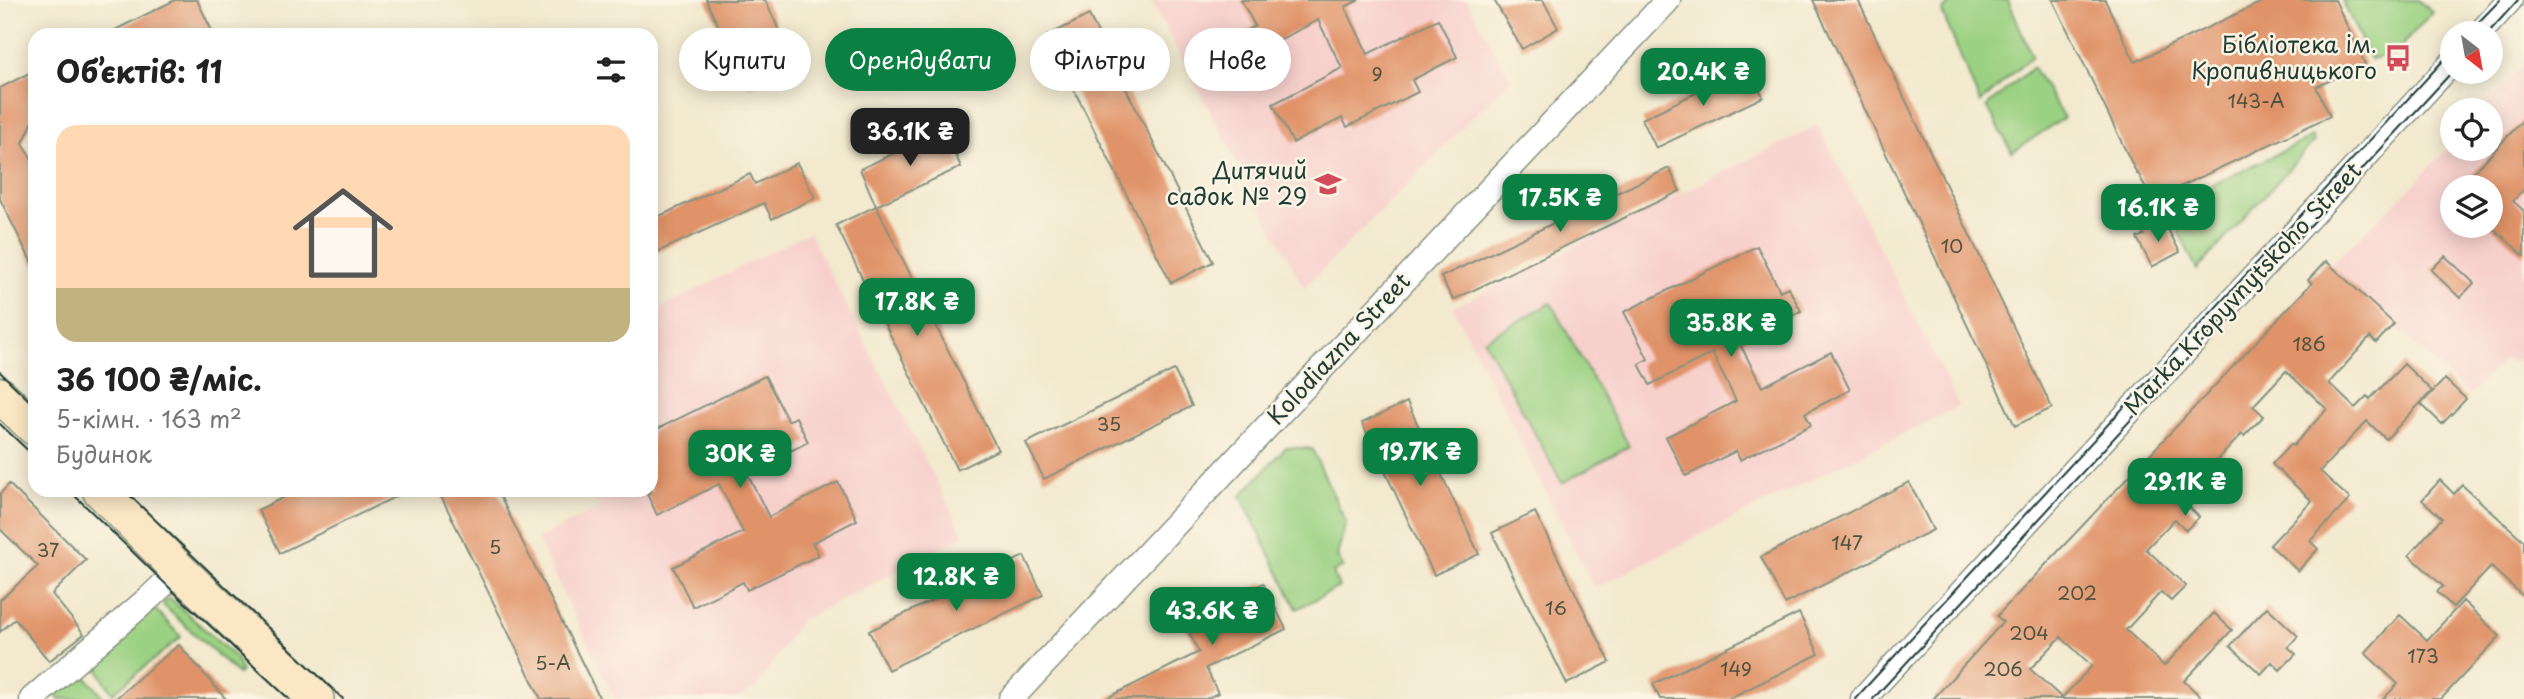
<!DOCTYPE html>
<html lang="uk">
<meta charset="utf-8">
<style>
body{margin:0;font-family:"Playpen Sans",sans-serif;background:#f6f6f6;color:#222;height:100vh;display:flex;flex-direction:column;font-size:26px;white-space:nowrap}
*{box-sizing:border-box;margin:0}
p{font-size:23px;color:#767676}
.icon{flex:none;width:38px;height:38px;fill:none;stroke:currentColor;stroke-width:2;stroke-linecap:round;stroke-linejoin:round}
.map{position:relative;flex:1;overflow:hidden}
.drawer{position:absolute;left:28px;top:28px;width:630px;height:469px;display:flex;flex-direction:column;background:#fff;border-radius:21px;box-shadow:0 4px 18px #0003}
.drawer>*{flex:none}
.hud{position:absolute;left:679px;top:28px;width:665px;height:63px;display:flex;gap:14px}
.needle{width:46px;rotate:149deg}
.controls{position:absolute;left:2440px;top:21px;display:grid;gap:14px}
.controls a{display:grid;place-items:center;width:63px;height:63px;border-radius:50%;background:#fff;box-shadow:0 4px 18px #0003;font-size:35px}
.price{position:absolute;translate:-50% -60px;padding:0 16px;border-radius:14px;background:#0b8043;color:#fff;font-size:23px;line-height:46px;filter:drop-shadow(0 2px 4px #0008)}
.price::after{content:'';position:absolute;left:50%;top:42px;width:21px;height:16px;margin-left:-10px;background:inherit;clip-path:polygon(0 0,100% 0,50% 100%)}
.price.active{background:#222;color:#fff}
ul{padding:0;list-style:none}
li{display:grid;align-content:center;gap:14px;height:371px;padding:0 28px}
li+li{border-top:2px solid #e0e0e0}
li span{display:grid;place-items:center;height:217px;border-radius:21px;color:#555}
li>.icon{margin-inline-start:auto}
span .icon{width:126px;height:126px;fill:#fffc;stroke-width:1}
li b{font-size:30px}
h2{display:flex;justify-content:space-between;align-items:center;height:84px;padding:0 28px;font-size:30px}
.pill{padding:0 24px;border-radius:32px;background:#fff;box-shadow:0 4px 18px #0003;font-size:24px;line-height:63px}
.pill.active{background:#0b8043;color:#fff}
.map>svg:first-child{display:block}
.built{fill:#f7d0cc;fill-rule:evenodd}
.green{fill:#9bd182;stroke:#5d875b;stroke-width:2}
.building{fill:#e09367;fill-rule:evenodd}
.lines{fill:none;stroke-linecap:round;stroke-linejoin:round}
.street-casing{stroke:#889381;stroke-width:27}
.secondary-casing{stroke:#889381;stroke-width:38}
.street{stroke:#fff;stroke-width:24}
.secondary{stroke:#fbe7c3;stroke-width:35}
.tram{stroke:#1f3d34;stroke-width:2}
.labels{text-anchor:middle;stroke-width:5;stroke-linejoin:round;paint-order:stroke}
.number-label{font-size:19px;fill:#4f5241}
.poi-label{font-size:23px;fill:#1f3d34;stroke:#fcf5e5;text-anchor:end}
.street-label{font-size:23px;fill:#1f3d34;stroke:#fcf5e5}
</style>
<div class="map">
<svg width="2524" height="699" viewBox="0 0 2524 699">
<rect width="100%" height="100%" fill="#fcf5e5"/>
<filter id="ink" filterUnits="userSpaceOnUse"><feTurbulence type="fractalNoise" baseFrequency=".0143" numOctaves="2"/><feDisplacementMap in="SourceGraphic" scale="14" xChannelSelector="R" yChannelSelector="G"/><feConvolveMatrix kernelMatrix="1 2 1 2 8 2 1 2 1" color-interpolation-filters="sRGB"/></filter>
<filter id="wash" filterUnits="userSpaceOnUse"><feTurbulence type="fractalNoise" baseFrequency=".00686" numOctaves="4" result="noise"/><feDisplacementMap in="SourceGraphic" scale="28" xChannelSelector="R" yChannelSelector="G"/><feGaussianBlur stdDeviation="1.57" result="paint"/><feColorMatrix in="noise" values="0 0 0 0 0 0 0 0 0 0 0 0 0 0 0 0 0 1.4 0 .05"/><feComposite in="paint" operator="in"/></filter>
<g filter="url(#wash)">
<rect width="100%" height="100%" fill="#f2e9ce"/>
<path class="built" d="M 1151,0 L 1466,0 L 1511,79 L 1304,288 Z
M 2524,64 L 2524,362 L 2504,359 L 2469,395 L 2330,265 L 2404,195 L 2452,143 L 2452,149 L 2490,149 L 2490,110 L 2482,110 ZM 2452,187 L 2490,187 L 2490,226 L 2452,226 Z
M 1818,125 L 1959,406 L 1594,588 L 1453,307 Z
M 809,232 L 964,536 L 799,622 L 756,688 L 734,699 L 615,699 L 537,539 L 599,507 L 591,490 L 651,490 L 651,313 Z"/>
<path class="green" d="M 1953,0 L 2008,0 L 2032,56 L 1980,103 L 1942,12 Z
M 2342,0 L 2418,0 L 2432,12 L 2397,51 L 2392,54 L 2370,59 Z
M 2033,67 L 2064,118 L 2012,152 L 1987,106 Z
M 2312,137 L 2314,141 L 2197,270 L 2167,207 Z
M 1551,303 L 1629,446 L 1562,483 L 1484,340 Z
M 1286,447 L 1312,449 L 1346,522 L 1337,556 L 1343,567 L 1333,573 L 1339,587 L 1297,609 L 1241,496 Z
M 170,598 L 236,658 L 241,671 L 238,674 L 164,606 L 163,602 Z
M 154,608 L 181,637 L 113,693 C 104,681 96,671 98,655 Z
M 80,670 L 105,699 L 59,699 L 53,692 Z"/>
<g id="blocks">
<path class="building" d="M 175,0 L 197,0 L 214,35 L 105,35 Z
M 706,0 L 765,0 L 795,64 L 748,87 Z
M 1241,0 L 1359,0 L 1345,7 L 1368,54 L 1438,19 L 1457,57 L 1412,80 L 1418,92 L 1347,127 L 1342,118 L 1293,143 L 1273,104 L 1342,68 L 1318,20 L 1256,52 L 1246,31 L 1255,26 Z
M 1494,0 L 1543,0 L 1558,28 L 1522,49 Z
M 1813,0 L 1858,0 L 2052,408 L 2015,426 Z
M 2053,0 L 2105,0 L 2135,62 L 2266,0 L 2335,0 L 2365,64 L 2316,87 L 2330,116 L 2152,200 L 2138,173 L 2137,174 Z
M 1089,15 L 1213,262 L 1171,283 L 1047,36 Z
M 1749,67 L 1763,97 L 1656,148 L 1642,119 Z
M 35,70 L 35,117 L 23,143 L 35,166 L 35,269 L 0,199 L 0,88 Z
M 2524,119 L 2524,189 L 2513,201 L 2524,211 L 2524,256 L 2490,225 L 2490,187 L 2460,187 Z
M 944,130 L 961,167 L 876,206 L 860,169 Z
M 797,163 L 815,198 L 772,219 L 764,203 L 651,255 L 651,220 L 750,174 L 755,184 Z
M 1669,168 L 1680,191 L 1453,300 L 1441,277 Z
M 876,206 L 998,450 L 957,470 L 836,225 Z
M 2163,220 L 2180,252 L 2152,267 L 2137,238 L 2144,235 L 2142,231 Z
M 1757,246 L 1780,291 L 1788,287 L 1801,311 L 1739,342 L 1762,387 L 1831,352 L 1850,390 L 1805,413 L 1811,425 L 1740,460 L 1736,451 L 1686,476 L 1666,437 L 1736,401 L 1712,353 L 1650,385 L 1639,364 L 1648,359 L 1624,312 Z
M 2445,256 L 2474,283 L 2460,298 L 2431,270 Z
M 2326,261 L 2394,324 L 2376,343 L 2370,337 L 2329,383 L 2355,408 L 2367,396 L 2370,399 L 2404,364 L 2432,391 L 2386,439 L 2367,421 L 2320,471 L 2350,499 L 2310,541 L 2318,549 L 2298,571 L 2270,545 L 2312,501 L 2272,464 L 2291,444 L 2293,446 L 2327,409 L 2286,371 L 2253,406 L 2264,416 L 2244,436 L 2242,434 L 2202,476 L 2203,477 L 2182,500 L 2199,517 L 2186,530 L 2175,519 L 2146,549 L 2186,586 L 2171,601 L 2161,592 L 2126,630 L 2164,666 L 2214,613 L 2232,630 L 2184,681 L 2203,699 L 1933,699 L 2003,622 L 1997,616 L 2312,283 L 2308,280 ZM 2061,637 L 2092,666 L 2062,698 L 2030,669 Z
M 1174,370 L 1192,406 L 1044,479 L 1026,443 Z
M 765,376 L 788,421 L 796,417 L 808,442 L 747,473 L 769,517 L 838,482 L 857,520 L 812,543 L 819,555 L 747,590 L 743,582 L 693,607 L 673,567 L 743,532 L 719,484 L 657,515 L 647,494 L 651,492 L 651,432 Z
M 2445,379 L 2466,399 L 2442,424 L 2421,404 Z
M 1407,402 L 1479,554 L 1434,575 L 1362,423 Z
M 2440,480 L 2454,494 L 2462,485 L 2524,541 L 2524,597 L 2491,567 L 2453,607 L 2437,592 L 2443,586 L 2409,555 L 2442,518 L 2422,500 Z
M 1909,482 L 1933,530 L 1785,604 L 1761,557 Z
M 9,484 L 86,560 L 52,594 L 84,634 L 49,661 L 15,619 L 0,632 L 0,600 L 38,566 L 0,529 L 0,494 Z
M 298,490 L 409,490 L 280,553 L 258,510 Z
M 438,490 L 497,490 L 600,699 L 541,699 Z
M 1535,512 L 1610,662 L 1567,684 L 1492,533 Z
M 1024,556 L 1043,595 L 888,670 L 869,631 Z
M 1263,583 L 1286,629 L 1206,668 L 1218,693 L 1206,699 L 1105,699 L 1199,652 L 1184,622 Z
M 2463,601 L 2500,636 L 2441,699 L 2383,699 L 2398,684 L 2365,653 L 2400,615 L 2427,640 Z
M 2267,607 L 2298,636 L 2288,647 L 2296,654 L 2280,670 L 2272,662 L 2261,674 L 2230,646 Z
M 1799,613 L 1819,654 L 1728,699 L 1660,699 L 1653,684 Z
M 179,645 L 226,699 L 115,699 L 148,670 Z"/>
</g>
</g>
<g filter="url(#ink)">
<use href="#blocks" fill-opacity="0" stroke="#889381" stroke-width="2"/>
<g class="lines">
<defs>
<path id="street" d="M 2480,33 L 2510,0
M 32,699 L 149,598 L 179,570
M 1011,699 L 1668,0
M 1863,699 L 2452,63"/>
<path id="secondary" d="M 0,395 L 35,428
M 100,490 L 179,570 L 316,699"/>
</defs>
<use href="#street" class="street-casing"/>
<use href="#secondary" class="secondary-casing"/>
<use href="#street" class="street"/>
<use href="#secondary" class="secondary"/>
<path class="tram" d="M 2468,33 L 2500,0
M 2488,33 L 2518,0
M 0,372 L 35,406
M 0,424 L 35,457
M 69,490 L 178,596 L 289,699
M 124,490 L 343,699
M 1855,699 L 2452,51
M 1873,699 L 2452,72"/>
</g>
</g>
<defs>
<symbol id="bus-bare" viewBox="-9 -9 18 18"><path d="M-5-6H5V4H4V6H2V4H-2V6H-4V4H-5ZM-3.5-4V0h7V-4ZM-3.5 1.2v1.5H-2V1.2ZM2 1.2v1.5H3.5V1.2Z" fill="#d1495b" stroke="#fcf5e5" stroke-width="2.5" paint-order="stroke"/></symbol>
<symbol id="school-bare" viewBox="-9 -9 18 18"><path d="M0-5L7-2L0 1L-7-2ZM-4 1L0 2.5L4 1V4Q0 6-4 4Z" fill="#d1495b" stroke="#fcf5e5" stroke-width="2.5" paint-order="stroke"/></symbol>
</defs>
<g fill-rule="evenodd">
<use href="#bus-bare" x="2379" y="39" width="38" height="38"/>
<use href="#school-bare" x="1309" y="165" width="38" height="38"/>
</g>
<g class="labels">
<g class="number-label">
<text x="1377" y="81">9</text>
<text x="2256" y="108">143-А</text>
<text x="1952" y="253">10</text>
<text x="2309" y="351">186</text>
<text x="1109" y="431">35</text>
<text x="1847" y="550">147</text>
<text x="495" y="554">5</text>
<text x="48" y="557">37</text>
<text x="2077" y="600">202</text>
<text x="1556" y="615">16</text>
<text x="2029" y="640">204</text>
<text x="2423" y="663">173</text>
<text x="553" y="670">5-А</text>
<text x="1736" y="676">149</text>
<text x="2003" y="676">206</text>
</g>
<g class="poi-label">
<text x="2377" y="53">Бібліотека ім.<tspan x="2377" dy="26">Кропивницького</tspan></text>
<text x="1307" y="179">Дитячий<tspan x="1307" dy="26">садок № 29</tspan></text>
</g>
<g class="street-label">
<text transform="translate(2243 289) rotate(-47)" y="8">Marka Kropyvnytskoho Street</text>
<text transform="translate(1339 349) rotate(-47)" y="8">Kolodiazna Street</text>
</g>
</g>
</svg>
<div class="controls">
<a><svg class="needle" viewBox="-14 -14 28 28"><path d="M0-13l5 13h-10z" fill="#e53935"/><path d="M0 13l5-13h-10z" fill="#767676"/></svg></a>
<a><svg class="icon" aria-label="locate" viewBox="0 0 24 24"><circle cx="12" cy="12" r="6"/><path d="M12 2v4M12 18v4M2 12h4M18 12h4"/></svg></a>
<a><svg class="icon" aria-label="layers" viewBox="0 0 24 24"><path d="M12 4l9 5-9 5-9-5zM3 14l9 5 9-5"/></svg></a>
</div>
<b class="price" style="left:1703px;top:108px">20.4K ₴</b>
<b class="price active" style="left:910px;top:168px">36.1K ₴</b>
<b class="price" style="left:1560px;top:234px">17.5K ₴</b>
<b class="price" style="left:2158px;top:244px">16.1K ₴</b>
<b class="price" style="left:917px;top:338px">17.8K ₴</b>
<b class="price" style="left:1731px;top:359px">35.8K ₴</b>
<b class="price" style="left:1420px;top:488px">19.7K ₴</b>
<b class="price" style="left:740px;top:490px">30K ₴</b>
<b class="price" style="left:2185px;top:518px">29.1K ₴</b>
<b class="price" style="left:956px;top:613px">12.8K ₴</b>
<b class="price" style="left:1212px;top:647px">43.6K ₴</b>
<div class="hud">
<a class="pill">Купити</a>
<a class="pill active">Орендувати</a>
<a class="pill">Фільтри</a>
<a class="pill">Нове</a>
</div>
<section class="drawer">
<h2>Об’єктів: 11<svg class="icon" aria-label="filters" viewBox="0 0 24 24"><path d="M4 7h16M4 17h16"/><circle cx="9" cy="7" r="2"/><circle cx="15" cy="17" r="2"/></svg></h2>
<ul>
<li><span style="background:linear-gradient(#ffd9b3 75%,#c2b280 0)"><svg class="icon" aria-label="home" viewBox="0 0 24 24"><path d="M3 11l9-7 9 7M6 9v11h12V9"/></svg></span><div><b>36 100 ₴/міс.</b><p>5-кімн. · 163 m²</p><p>Будинок</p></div></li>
</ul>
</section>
</div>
